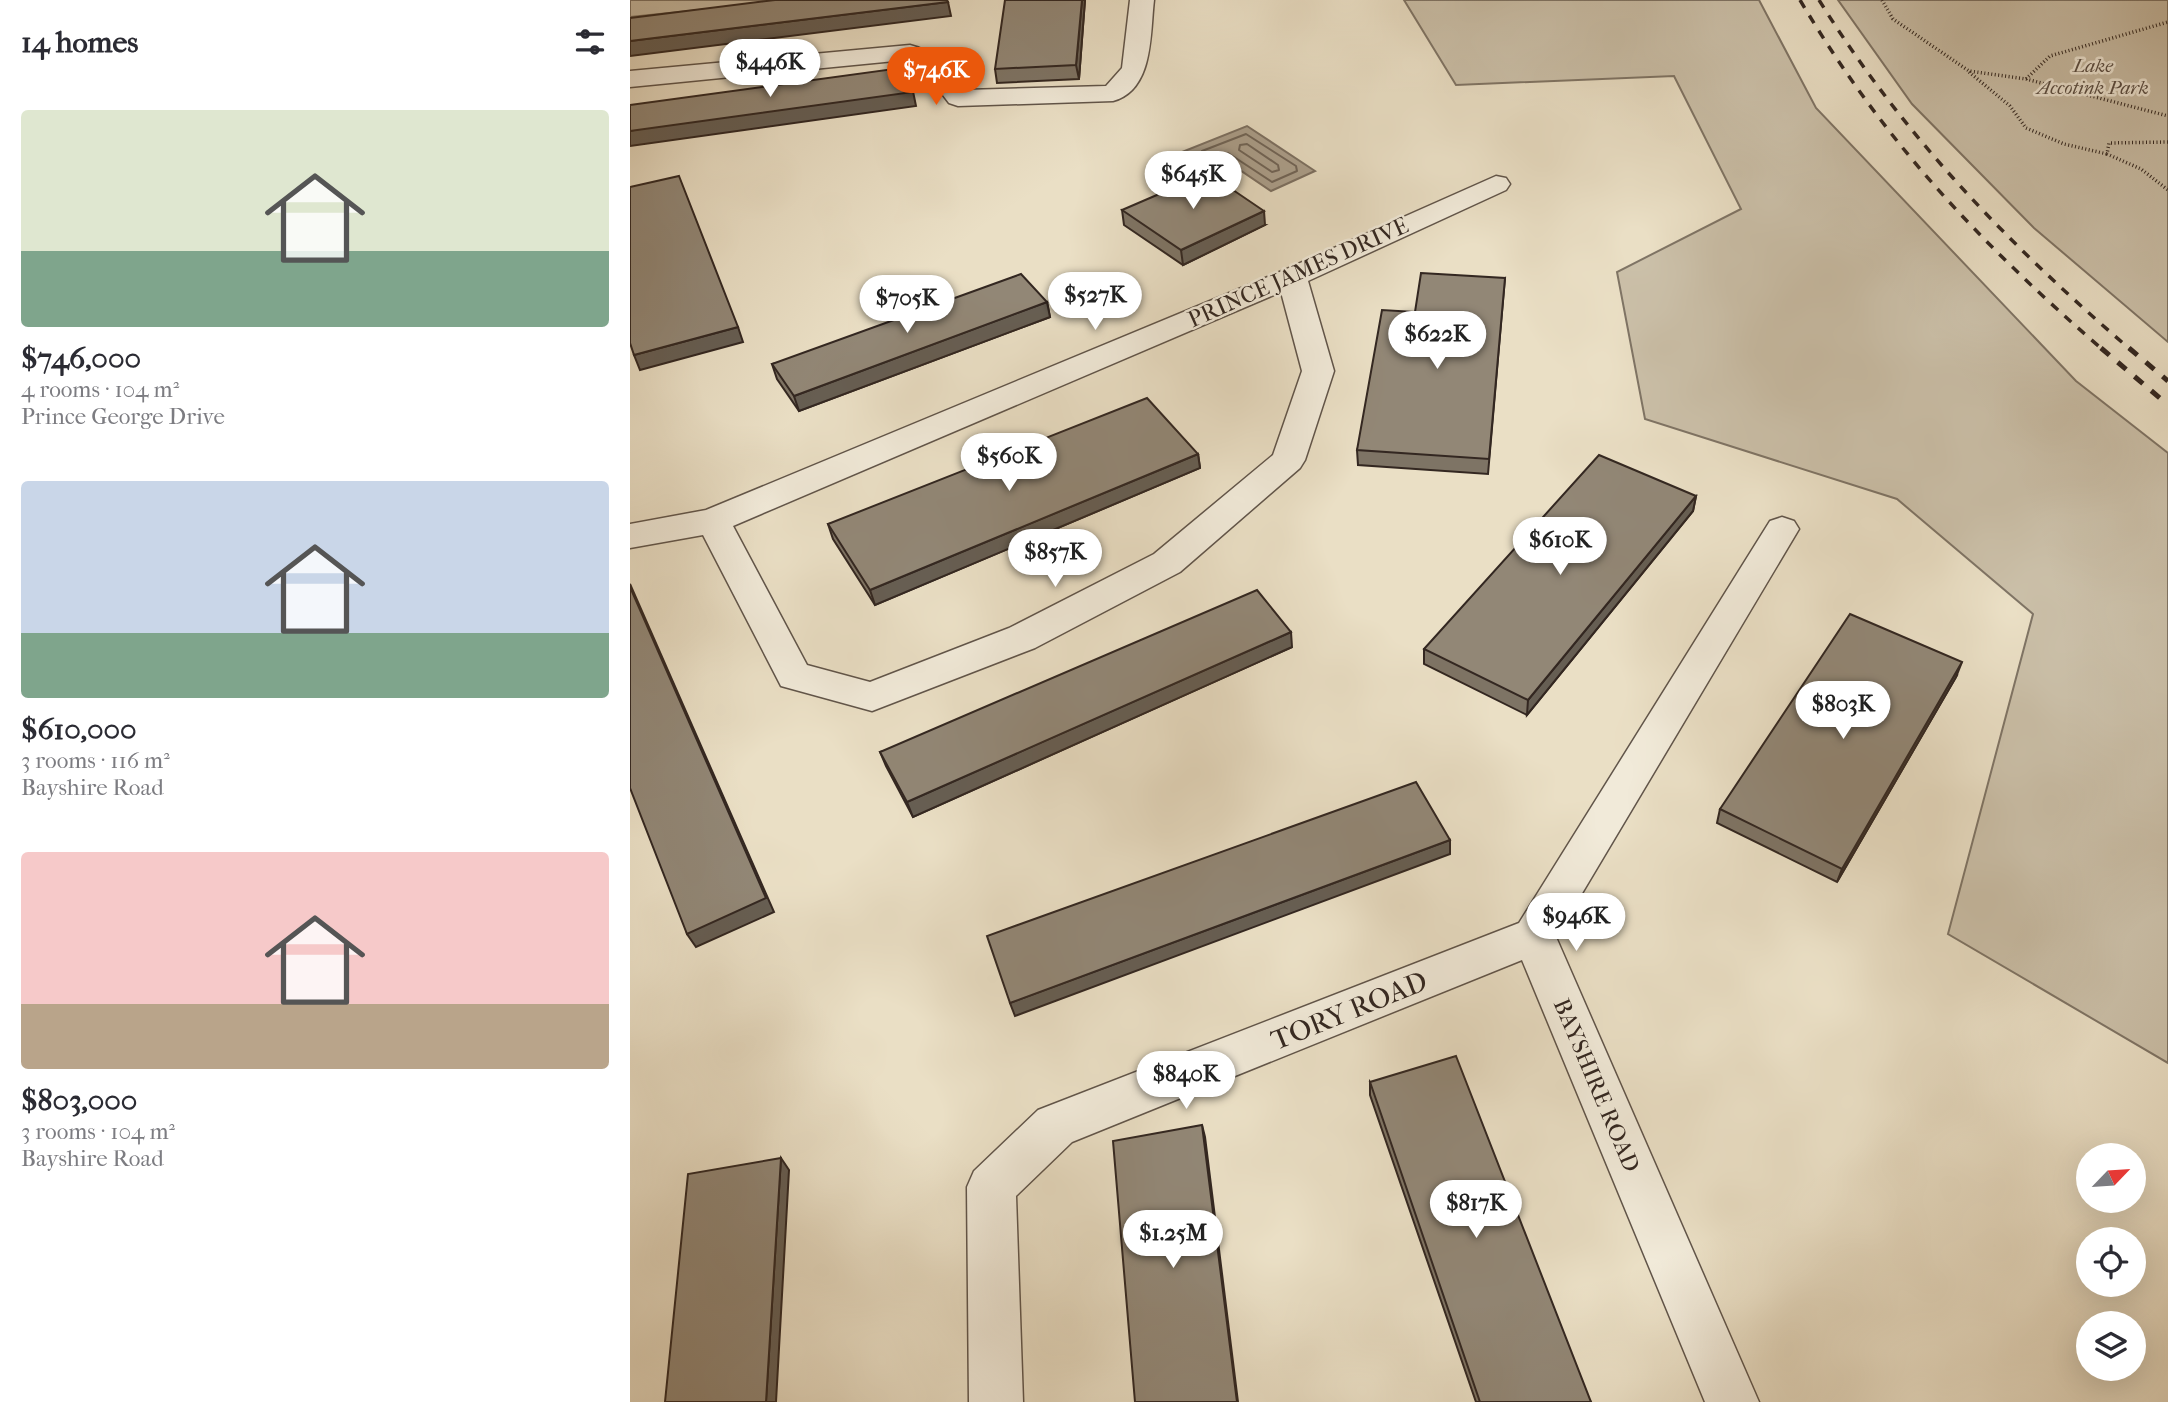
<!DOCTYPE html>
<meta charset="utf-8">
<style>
body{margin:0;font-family:"IM FELL French Canon",serif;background:#f2f2f3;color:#2b2b33;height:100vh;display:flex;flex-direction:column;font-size:26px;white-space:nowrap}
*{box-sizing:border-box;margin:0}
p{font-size:23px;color:#7c7c81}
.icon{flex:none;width:38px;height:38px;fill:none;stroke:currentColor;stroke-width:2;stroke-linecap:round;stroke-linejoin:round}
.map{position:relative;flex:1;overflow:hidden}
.details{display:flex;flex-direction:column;background:#fff;width:630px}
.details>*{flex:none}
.needle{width:46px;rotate:65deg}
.controls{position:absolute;left:1446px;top:1143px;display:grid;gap:14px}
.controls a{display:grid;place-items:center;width:70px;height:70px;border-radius:50%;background:#fff;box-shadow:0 7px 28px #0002;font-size:35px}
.price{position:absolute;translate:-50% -60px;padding:0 16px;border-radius:24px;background:#fff;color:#222;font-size:23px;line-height:46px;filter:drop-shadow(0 2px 4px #0008)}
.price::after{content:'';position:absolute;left:50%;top:42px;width:21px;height:16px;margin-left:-10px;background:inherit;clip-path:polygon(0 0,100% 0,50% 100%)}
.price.on{background:#ea580c;color:#fff}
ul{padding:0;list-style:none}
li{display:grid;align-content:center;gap:14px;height:371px;padding:0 21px}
li span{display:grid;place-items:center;height:217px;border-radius:7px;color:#555}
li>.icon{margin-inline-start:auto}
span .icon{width:126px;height:126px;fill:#fffc;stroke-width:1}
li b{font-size:30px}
h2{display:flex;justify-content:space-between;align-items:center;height:84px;padding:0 21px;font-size:30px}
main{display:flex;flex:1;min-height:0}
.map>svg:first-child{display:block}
.green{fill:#cbc0a9;stroke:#7f7465;stroke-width:2}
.water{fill:#aca08d;stroke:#7c7062;stroke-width:2}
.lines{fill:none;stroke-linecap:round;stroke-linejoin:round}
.shore{stroke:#706457;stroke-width:2}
.minor-casing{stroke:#61554a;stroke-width:3}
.path{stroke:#332721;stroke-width:3.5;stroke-dasharray:1 2.5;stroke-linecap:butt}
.minor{fill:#f1ead9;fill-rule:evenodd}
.rail-far1{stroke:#332721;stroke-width:3.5;stroke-dasharray:9 9;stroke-linecap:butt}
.rail{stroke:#332721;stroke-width:5;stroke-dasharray:11 11;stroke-linecap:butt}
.wall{fill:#7e7465;stroke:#332721;stroke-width:2}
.shaded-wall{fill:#665e53;stroke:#332721;stroke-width:2}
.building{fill:#928776;stroke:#332721;stroke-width:2}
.labels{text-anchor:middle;stroke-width:5;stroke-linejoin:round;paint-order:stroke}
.far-park-label{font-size:19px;font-style:italic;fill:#594d43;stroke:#f1ead9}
.street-label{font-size:23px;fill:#332721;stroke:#f1ead9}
.near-street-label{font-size:28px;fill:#332721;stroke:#f1ead9}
</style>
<main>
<section class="details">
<h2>14 homes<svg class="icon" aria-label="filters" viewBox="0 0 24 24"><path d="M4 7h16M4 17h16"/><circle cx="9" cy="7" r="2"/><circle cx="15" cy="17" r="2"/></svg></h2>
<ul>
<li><span style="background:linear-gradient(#dfe7d0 65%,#7fa58c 0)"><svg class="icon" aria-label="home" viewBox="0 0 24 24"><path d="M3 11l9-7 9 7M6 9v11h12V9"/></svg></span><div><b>$746,000</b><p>4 rooms · 104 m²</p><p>Prince George Drive</p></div></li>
<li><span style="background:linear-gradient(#c9d6e8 70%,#7fa58c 0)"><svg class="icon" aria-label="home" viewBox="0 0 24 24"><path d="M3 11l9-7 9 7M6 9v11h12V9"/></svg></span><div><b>$610,000</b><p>3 rooms · 116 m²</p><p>Bayshire Road</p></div></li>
<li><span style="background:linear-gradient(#f6c9c9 70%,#b9a48a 0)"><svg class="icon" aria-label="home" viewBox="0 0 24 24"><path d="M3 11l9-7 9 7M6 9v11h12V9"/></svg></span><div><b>$803,000</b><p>3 rooms · 104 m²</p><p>Bayshire Road</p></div></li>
</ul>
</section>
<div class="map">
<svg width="1538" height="1402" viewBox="0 0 1538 1402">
<rect width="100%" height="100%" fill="#eadfc5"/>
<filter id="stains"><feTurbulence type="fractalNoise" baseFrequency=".00286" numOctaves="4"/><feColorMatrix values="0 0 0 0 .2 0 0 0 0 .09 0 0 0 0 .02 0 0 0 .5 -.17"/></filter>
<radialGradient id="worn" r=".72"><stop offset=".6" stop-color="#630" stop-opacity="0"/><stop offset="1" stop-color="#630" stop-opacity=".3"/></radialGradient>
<path class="green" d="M 0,0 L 167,0 L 0,17 Z
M 774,0 L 1129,0 L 1186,108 L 1446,381 L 1538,453 L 1538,1063 L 1318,934 L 1403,614 L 1267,499 L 1015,419 L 987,272 L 1111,209 L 1044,76 L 826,85 Z
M 1208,0 L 1538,0 L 1538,342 L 1404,228 L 1282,104 Z"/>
<path class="water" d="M 617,126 L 685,171 L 641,191 L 595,160 L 586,164 L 590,167 L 579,171 L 552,152 Z"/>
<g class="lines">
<path class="shore" d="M 616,134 L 666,166 L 667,171 L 642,182 L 598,153 L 579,161 L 571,156 L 572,151 Z
M 617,144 L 648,165 L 649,170 L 642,172 L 609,150 L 610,145 Z"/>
<defs>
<path id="minor" d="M 500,0 L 524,0 C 520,33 524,90 483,101 L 328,106 L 319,103 L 303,82 L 275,60 L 0,87 L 0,71 L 280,45 C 302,50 322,72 335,90 L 476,86 L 492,68 Z
M 866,176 L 876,178 L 880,184 L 876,190 L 678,281 L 704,371 L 675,460 L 670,468 L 550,572 L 405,648 L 242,711 L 151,686 L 73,535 L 0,548 L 0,524 L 76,510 L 652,271 ZM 651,292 L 672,371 L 643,455 L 524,554 L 379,628 L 240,682 L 177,665 L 103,526 Z
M 1152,517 L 1164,521 L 1169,529 L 926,937 L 1129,1402 L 1075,1402 L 892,960 L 442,1142 L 386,1196 L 393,1402 L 339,1402 L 337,1187 L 344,1171 L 408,1110 L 889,923 L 1140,521 Z"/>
</defs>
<use href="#minor" class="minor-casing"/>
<path class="path" d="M 1252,0 L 1263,19 L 1339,71 L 1396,79 L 1538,116
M 1339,72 L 1380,106 L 1396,128 L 1434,144 L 1477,154
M 1396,79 L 1420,56 L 1538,22
M 1538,142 L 1479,143 L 1477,154 L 1511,169 L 1538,190"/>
<use href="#minor" class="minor"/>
<path class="rail-far1" d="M 1170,0 C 1254,142 1349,242 1473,350
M 1189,0 C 1274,137 1379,245 1501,350"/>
<path class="rail" d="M 1471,348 L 1538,405
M 1499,348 L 1538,381"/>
</g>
<path class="wall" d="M 455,0 L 449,79 L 367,83 L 365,69 Z
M 492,210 L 635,225 L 553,265 L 494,225 Z
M 875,278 L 858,474 L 728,465 L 727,450 L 785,312 Z
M 417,302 L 420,317 L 169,411 L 147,379 L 142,364 Z
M 568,454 L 570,468 L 245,605 L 203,539 L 198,524 Z
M 1066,496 L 1063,511 L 897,715 L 794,664 L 794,649 Z
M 662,647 L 283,817 L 256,766 L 250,752 Z
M 1326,677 L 1207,882 L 1087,823 L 1090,809 Z
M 740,1082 L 961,1402 L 846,1402 L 740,1095 Z"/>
<path class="shaded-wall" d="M 452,0 L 455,0 L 449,79 L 446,65 Z
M 318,2 L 321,16 L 0,56 L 0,41 Z
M 278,67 L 286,106 L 0,146 L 0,131 Z
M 634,211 L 635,225 L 553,265 L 551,250 Z
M 417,302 L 420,317 L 169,411 L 164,396 Z
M 108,327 L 113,342 L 10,370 L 4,355 Z
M 568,454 L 570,468 L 245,605 L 240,590 Z
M 1066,496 L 1063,511 L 897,715 L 898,700 Z
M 0,584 L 144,912 L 66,947 L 57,934 Z
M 661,632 L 662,647 L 283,817 L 277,802 Z
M 1332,662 L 1326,677 L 1207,882 L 1212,869 Z
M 820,840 L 820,854 L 385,1016 L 380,1003 Z
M 572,1125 L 575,1137 L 608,1402 L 607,1402 Z
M 151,1158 L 159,1170 L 146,1402 L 136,1402 Z"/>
<path class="building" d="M 145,0 L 317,0 L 318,2 L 0,41 L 0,18 Z
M 375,0 L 452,0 L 446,65 L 365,69 Z
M 278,67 L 283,92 L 0,131 L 0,105 Z
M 578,173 L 634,211 L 551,250 L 492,210 Z
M 49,176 L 108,327 L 4,355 L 0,343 L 0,187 Z
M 791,273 L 875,278 L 859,459 L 727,450 L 752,310 L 785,312 Z
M 391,274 L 417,302 L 164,396 L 142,364 Z
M 517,398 L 568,454 L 240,590 L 198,524 Z
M 969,455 L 1066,496 L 898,700 L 794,649 Z
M 0,587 L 136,898 L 57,934 L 0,788 Z
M 627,590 L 661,632 L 277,802 L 250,752 Z
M 1220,614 L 1332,662 L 1212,869 L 1090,809 Z
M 786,782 L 820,840 L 380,1003 L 357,936 Z
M 826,1056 L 961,1402 L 850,1402 L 740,1082 Z
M 572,1125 L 607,1402 L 505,1402 L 483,1141 Z
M 151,1158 L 136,1402 L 35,1402 L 58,1174 Z"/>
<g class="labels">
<g class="far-park-label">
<text x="1463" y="72">Lake<tspan x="1463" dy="22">Accotink Park</tspan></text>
</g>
<g class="street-label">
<text transform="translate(668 272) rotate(-24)" y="8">PRINCE JAMES DRIVE</text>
<text transform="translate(967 1085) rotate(67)" y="8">BAYSHIRE ROAD</text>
</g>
<g class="near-street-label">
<text transform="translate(719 1010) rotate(-22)" y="10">TORY ROAD</text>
</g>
</g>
<rect width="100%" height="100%" filter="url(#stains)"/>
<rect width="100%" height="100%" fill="url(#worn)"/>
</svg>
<div class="controls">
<a><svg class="needle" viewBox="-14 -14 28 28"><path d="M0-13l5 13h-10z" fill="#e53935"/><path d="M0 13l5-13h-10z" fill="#7c7c81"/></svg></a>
<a><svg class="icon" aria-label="locate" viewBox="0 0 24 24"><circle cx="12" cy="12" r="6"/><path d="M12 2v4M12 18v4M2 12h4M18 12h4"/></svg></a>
<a><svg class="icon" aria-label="layers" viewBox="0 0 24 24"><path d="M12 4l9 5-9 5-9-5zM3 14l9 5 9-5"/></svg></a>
</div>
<b class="price" style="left:140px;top:99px">$446K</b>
<b class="price on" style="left:306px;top:107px">$746K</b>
<b class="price" style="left:563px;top:211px">$645K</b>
<b class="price" style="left:465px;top:332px">$527K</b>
<b class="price" style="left:277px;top:335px">$705K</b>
<b class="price" style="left:807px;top:371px">$622K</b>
<b class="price" style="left:379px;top:493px">$560K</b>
<b class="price" style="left:930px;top:577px">$610K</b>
<b class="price" style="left:425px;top:589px">$857K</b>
<b class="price" style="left:1213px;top:741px">$803K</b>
<b class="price" style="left:946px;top:953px">$946K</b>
<b class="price" style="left:556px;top:1111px">$840K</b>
<b class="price" style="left:846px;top:1240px">$817K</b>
<b class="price" style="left:543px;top:1270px">$1.25M</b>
</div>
</main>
